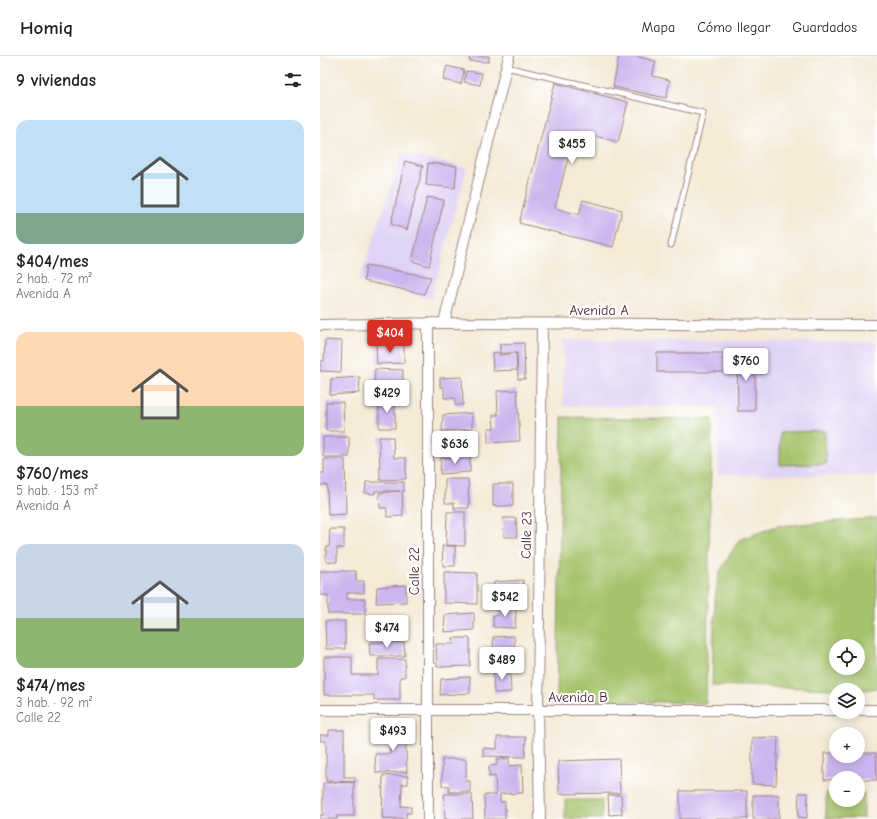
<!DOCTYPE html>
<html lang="es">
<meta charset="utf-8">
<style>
body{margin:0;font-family:"Comic Neue",sans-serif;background:#f2f2f2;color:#202124;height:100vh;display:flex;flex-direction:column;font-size:15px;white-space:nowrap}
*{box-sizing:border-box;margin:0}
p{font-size:13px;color:#757577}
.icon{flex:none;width:22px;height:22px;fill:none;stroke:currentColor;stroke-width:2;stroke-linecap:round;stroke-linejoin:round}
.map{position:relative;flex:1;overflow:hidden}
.details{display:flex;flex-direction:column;background:#fff;width:320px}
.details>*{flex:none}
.controls{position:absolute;left:509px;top:583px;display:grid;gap:8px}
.controls a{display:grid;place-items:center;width:36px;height:36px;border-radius:50%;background:#fff;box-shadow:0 2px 10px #0003;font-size:20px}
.price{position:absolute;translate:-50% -34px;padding:0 9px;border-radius:4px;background:#fff;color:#222;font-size:13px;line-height:26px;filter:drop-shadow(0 1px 2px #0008)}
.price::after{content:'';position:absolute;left:50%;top:24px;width:12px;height:9px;margin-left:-6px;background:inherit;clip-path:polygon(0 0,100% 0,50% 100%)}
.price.selected{background:#d93025;color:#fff}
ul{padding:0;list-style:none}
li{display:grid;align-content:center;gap:8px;height:212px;padding:0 16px}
li span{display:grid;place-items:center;height:124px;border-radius:12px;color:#555}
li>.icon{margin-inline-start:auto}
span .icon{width:72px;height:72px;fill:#fffc;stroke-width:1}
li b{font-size:17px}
h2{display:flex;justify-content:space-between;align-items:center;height:48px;padding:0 16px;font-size:17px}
header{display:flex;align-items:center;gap:24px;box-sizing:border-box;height:56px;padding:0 20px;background:#fff;border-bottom:1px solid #e0e0e0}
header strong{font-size:19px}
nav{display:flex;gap:22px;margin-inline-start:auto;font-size:14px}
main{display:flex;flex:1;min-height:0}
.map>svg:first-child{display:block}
.built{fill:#e0d4f4}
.green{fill:#a4c36b;stroke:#77714b;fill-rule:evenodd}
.building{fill:#ccb6ef}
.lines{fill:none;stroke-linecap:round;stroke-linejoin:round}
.lane-casing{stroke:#9f8480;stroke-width:7}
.street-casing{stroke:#9f8480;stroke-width:12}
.lane{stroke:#fff;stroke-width:5}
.street{stroke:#fff;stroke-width:10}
.labels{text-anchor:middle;stroke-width:4;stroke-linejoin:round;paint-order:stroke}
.street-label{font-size:14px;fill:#4a1f2b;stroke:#fff}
</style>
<header>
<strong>Homiq</strong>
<nav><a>Mapa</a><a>Cómo llegar</a><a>Guardados</a></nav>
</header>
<main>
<section class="details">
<h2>9 viviendas<svg class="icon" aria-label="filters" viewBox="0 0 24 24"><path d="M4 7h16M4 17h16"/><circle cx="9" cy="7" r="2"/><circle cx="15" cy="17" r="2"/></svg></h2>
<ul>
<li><span style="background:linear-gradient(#bfe0f5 75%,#7fa58c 0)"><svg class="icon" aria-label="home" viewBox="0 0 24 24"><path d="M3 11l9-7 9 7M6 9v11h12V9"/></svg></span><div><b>$404/mes</b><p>2 hab. · 72 m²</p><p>Avenida A</p></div></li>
<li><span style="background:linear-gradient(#ffd9b3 60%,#8fb573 0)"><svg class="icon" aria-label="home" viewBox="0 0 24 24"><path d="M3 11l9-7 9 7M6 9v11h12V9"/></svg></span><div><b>$760/mes</b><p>5 hab. · 153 m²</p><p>Avenida A</p></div></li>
<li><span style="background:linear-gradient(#c9d6e8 60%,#8fb573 0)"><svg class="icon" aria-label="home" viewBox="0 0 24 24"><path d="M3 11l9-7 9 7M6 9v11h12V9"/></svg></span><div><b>$474/mes</b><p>3 hab. · 92 m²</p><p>Calle 22</p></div></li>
</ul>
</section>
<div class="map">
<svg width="557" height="763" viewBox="0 0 557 763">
<rect width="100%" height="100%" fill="#fff"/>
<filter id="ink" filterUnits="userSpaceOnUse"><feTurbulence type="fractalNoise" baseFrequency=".025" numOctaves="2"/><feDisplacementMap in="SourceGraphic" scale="8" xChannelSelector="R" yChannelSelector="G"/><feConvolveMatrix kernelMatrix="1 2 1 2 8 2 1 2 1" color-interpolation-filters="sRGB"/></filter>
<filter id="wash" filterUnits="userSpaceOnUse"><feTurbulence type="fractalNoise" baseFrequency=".012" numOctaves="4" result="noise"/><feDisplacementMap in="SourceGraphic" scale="16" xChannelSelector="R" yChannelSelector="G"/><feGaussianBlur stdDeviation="0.9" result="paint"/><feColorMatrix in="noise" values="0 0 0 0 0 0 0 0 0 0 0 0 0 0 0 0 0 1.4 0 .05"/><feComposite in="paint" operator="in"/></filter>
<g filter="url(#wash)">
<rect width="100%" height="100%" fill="#f4ead6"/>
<path class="built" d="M 82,97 L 147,112 L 111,243 L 39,225 Z
M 243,284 L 557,286 L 557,420 L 398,419 L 398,351 L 243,350 Z"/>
<path class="green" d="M 242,361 L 392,363 L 386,647 L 237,644 Z
M 505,375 L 506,408 L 460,409 L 460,376 Z
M 557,462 L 557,632 L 544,634 L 392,629 L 395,542 L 399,517 L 419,484 L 457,470 ZM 516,590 L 538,590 L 538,612 L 516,612 Z
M 516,737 L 516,744 L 538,744 L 538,737 L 544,737 L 544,762 L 506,762 L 506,737 Z
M 245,744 L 282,744 L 282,763 L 245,763 Z"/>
<g id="blocks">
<path class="building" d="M 150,0 L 169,0 L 169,6 L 149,5 Z
M 299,0 L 314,0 L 336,5 L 332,20 L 350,24 L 346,42 L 293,31 Z
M 127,10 L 144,14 L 141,28 L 123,24 Z
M 146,15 L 162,17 L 160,29 L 144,26 Z
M 235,27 L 308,46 L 298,86 L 255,75 L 235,152 L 259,159 L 263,144 L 302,154 L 293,191 L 199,167 Z
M 85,105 L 103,110 L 87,174 L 71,168 Z
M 108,107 L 137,110 L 135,132 L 106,129 Z
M 107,141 L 124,144 L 109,210 L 92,205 Z
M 46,209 L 111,221 L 104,238 L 44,225 Z
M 5,284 L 22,285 L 21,316 L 0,315 L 0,305 L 4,305 Z
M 204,287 L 205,323 L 198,323 L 197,297 L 180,297 L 180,288 Z
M 56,288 L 84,288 L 84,307 L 57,308 Z
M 179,296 L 179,299 L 196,297 L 197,314 L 173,315 L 172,297 Z
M 337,297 L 409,297 L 409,316 L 337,316 Z
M 417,298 L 435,298 L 435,355 L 418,355 Z
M 55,313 L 83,314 L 83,336 L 54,335 Z
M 40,321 L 39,337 L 10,339 L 11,323 Z
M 142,321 L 143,349 L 135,349 L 135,342 L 124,342 L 124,331 L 120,331 L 120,322 Z
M 197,334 L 200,385 L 168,387 L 168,372 L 174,372 L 173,359 L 178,359 L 177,335 Z
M 59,344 L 75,344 L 75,372 L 59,372 Z
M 6,346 L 23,346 L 24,375 L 6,375 Z
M 152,357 L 152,373 L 122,375 L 123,359 Z
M 3,381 L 29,381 L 29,401 L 3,401 Z
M 59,381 L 73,381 L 74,402 L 86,402 L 86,423 L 60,424 Z
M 150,400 L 150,416 L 120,418 L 121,402 Z
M 4,403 L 25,403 L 26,458 L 8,459 L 7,429 L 0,429 L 0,417 L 4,417 Z
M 125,423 L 148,423 L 149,452 L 134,452 L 134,447 L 125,447 Z
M 46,426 L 84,426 L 84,436 L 82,435 L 83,460 L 67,461 L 67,452 L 60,452 L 59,437 L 80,435 L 55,435 L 55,438 L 45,437 Z
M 173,428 L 193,428 L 193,450 L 173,450 Z
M 127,456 L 145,456 L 145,490 L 126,489 Z
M 183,462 L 196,462 L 197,481 L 184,481 Z
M 10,473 L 24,473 L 24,492 L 17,492 L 17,506 L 6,506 L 6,491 L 9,491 Z
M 122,490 L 135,490 L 135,510 L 123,510 Z
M 0,515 L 36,515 L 36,525 L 44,525 L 44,537 L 27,537 L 27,543 L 45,543 L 45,558 L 8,558 L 8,539 L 0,539 Z
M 124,516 L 157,517 L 157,548 L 124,547 Z
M 203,524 L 202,540 L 173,542 L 174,526 Z
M 86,529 L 86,546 L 56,547 L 57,531 Z
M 179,551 L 196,553 L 195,572 L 173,571 L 173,559 L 178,560 Z
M 154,557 L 154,574 L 124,576 L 125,559 Z
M 5,565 L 25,565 L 25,593 L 6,593 Z
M 194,580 L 195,602 L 174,603 L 173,581 Z
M 133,582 L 150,582 L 150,610 L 117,611 L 116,588 L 134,588 Z
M 84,586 L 85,600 L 50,600 L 49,587 Z
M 4,601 L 32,601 L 32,619 L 58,619 L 58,603 L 85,603 L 85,621 L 80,621 L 80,644 L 54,644 L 54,639 L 4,639 Z
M 190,613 L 191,636 L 174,637 L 173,614 Z
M 150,621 L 150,637 L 120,639 L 121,623 Z
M 85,672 L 87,716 L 56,717 L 55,698 L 70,698 L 70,684 L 61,684 L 60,673 Z
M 9,674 L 24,674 L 24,721 L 35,721 L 35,726 L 6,725 L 6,685 L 0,685 L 0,679 L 9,679 Z
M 177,681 L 206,681 L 205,701 L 163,700 L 163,692 L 177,693 Z
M 458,681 L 456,729 L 432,728 L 432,682 Z
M 504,697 L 516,697 L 516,700 L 538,700 L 538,697 L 556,697 L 557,724 L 538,724 L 538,722 L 504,724 Z
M 189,702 L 189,710 L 202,709 L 203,737 L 180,738 L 180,746 L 185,746 L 185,763 L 165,763 L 164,739 L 176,739 L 175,720 L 169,721 L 169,710 L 177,709 L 177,703 Z
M 122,703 L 146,703 L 146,725 L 150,725 L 150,736 L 129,736 L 129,730 L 122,730 Z
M 299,703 L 300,737 L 239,738 L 238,705 Z
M 63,719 L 88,720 L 88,728 L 82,728 L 81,750 L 91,751 L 91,757 L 86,757 L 86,763 L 62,762 Z
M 34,726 L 34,760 L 17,760 L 17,763 L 0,763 L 0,759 L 3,759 L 3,727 Z
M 360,735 L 427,735 L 427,763 L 360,763 Z
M 479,737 L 488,737 L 487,762 L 478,761 Z
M 124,738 L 152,738 L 153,763 L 125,763 Z
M 288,739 L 301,739 L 302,758 L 289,759 Z
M 433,739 L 459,739 L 459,763 L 433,763 Z"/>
</g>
</g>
<g filter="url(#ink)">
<use href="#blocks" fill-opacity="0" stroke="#9f8480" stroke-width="1"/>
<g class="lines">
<defs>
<path id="lane" d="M 186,11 L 383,57 L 351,189"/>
<path id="street" d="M 124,267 L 189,0
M 0,269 L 124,267 L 557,269
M 0,654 L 516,654
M 538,654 L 557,654
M 108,763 L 108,267
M 220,763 L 218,655 L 222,268"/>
</defs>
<use href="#lane" class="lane-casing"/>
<use href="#street" class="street-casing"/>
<use href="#lane" class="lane"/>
<use href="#street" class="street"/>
</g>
</g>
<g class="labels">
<g class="street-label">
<text x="279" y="259">Avenida A</text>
<text transform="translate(206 479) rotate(-89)" y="5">Calle 23</text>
<text transform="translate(94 515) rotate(-90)" y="5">Calle 22</text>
<text x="258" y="646">Avenida B</text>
</g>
</g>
</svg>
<div class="controls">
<a><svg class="icon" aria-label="locate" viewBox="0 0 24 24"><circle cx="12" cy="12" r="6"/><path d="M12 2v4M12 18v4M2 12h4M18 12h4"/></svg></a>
<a><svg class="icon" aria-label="layers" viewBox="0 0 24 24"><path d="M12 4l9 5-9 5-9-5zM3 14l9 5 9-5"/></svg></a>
<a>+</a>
<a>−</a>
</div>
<b class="price" style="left:252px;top:109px">$455</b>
<b class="price selected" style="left:70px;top:298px">$404</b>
<b class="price" style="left:426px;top:326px">$760</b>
<b class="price" style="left:67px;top:358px">$429</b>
<b class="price" style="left:135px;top:409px">$636</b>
<b class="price" style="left:185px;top:562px">$542</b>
<b class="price" style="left:67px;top:593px">$474</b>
<b class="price" style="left:182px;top:625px">$489</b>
<b class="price" style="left:73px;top:696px">$493</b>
</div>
</main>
